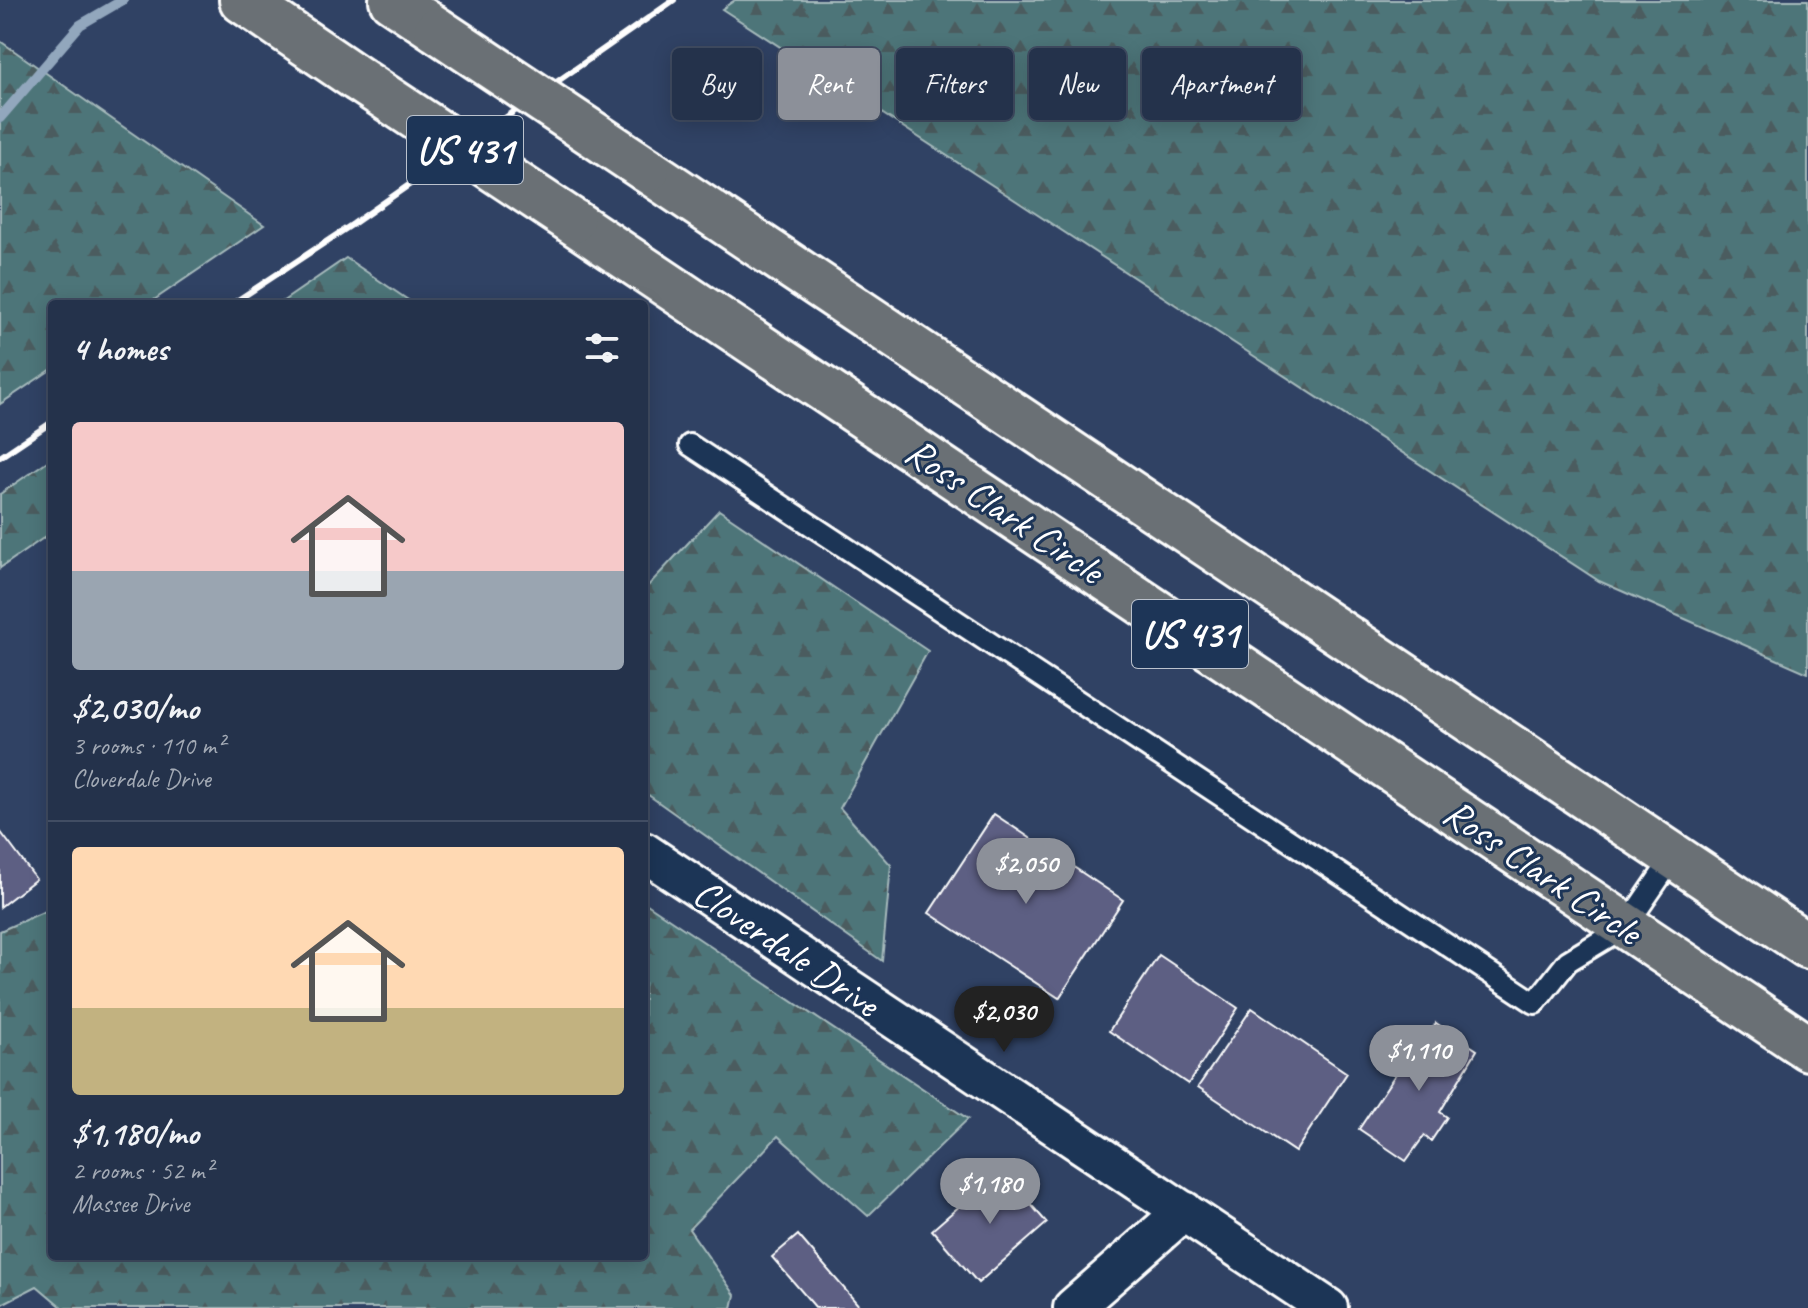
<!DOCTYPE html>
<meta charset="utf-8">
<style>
body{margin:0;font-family:Caveat,sans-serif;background:#303e55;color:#f1f3f6;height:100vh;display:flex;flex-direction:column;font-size:30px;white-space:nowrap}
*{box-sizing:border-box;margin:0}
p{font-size:26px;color:#a3aab5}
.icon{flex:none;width:44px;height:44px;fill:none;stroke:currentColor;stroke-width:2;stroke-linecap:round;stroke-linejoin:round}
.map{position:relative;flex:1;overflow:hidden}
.panel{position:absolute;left:48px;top:300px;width:600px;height:960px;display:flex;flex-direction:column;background:#24324b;border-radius:8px;box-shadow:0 4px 20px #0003,0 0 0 2px #414d63}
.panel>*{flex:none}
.top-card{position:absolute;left:672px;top:48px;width:760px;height:72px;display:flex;gap:16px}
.price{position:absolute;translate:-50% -68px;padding:0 18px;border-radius:28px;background:#8c9099;color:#fff;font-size:26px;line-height:52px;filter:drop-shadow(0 2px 4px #0008)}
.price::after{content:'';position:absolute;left:50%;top:48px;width:24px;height:18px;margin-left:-12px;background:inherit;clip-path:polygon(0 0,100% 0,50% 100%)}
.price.active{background:#222;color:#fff}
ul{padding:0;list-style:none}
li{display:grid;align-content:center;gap:16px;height:424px;padding:0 24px}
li+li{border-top:2px solid #414d63}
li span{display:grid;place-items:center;height:248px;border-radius:8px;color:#555}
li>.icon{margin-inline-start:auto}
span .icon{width:144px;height:144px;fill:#fffc;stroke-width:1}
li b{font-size:34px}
h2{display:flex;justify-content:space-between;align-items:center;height:96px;padding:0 24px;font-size:34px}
.chip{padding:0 28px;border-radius:8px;background:#24324b;box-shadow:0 4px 20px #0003,0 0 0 2px #414d63;font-size:28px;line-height:72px}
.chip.active{background:#8c9099;color:#fff}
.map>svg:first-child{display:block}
.forest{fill:url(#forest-firs);stroke:#a6babc;stroke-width:2}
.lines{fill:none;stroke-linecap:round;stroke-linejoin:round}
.stream{stroke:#92a7bd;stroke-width:10}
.building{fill:#5d5f83;stroke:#fff;stroke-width:2}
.service-casing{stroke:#fff;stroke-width:26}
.minor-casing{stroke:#fff;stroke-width:44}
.trunk-casing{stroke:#fff;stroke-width:50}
.service{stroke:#1d3557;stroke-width:20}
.minor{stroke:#1d3557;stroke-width:38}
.trunk{stroke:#6a7074;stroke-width:44}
.rail{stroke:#fff;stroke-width:6}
.trunk-bridge-casing{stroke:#fff;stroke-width:50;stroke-linecap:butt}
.trunk-bridge{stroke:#6a7074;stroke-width:44}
.labels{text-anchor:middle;stroke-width:6;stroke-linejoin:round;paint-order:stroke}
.shield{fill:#1d3557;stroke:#bbc2cd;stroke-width:2}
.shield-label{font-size:38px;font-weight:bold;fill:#fff}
.street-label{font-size:40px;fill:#fff;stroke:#1d3557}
</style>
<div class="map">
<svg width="1808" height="1308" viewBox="0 0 1808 1308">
<defs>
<pattern id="forest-firs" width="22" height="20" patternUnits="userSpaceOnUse" patternTransform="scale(2)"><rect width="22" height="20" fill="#4d7579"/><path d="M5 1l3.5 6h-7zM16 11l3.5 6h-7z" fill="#4c5c5e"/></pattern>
</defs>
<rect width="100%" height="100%" fill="#304264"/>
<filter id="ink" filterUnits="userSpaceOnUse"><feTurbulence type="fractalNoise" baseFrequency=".0125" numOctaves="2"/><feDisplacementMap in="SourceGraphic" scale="16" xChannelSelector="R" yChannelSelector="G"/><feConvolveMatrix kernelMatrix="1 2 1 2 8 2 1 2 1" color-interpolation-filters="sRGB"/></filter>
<g filter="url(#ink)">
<path class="forest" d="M 735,0 L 1808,0 L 1808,673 L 1599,581 L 722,9 Z
M 0,41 L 264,225 L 148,304 L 52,304 L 52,369 L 0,404 Z
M 346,258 L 414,304 L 279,304 Z
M 52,458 L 52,532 L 0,568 L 0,494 Z
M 719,510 L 928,651 L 840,808 L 891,865 L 882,961 L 644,792 L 644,590 Z
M 644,902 L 968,1119 L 868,1216 L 778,1136 L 689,1229 L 735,1295 L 732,1308 L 63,1308 L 37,1286 L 0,1305 L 0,931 L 52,908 L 52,1256 L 644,1256 Z"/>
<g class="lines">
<path class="stream" d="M 0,118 L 80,25 L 123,0"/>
</g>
<path class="building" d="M 994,814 L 1123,900 L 1059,998 L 929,913 Z
M 0,831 L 36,879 L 0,907 Z
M 1159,955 L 1238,1008 L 1188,1084 L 1109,1031 Z
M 1252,1008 L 1347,1073 L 1295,1152 L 1198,1087 Z
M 1436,1023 L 1477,1050 L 1440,1112 L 1447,1117 L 1431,1141 L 1424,1136 L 1406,1161 L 1359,1129 L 1417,1042 L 1421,1045 Z
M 1001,1170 L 1047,1223 L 978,1283 L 932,1230 Z
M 798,1235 L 861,1308 L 816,1308 L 772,1257 Z"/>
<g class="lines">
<defs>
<path id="service" d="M 690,445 L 1535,1003 L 1568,961 L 1626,926 L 1674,856"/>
<path id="minor" d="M 644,852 L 1328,1308
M 1073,1308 L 1184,1211"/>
<path id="trunk" d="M 242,0 L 358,79
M 392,0 L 437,30
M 647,170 L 1808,946
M 572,221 L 1808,1048"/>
</defs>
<use href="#service" class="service-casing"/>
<use href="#minor" class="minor-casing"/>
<use href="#trunk" class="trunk-casing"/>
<use href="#service" class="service"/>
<use href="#minor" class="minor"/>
<use href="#trunk" class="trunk"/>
<path class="rail" d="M 232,304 L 353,224 L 674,0
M 0,457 L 52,422"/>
<defs>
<path id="trunk-bridge" d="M 437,30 L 647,170
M 358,79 L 572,221"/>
</defs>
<use href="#trunk-bridge" class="trunk-bridge-casing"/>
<use href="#trunk-bridge" class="trunk-bridge"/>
</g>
</g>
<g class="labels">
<g class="shield">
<rect x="407" y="116" width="116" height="68" rx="6"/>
<rect x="1132" y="600" width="116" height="68" rx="6"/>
</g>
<g class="shield-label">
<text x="465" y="163">US 431</text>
<text x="1190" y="647">US 431</text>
</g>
<g class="street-label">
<text transform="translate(1005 510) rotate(34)" y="14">Ross Clark Circle</text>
<text transform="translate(1543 871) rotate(34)" y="14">Ross Clark Circle</text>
<text transform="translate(787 947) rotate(34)" y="14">Cloverdale Drive</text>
</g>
</g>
</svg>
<b class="price" style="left:1026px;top:906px">$2,050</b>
<b class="price active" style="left:1004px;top:1054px">$2,030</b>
<b class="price" style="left:1419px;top:1093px">$1,110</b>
<b class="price" style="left:990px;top:1226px">$1,180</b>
<div class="top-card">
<a class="chip">Buy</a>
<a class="chip active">Rent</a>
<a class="chip">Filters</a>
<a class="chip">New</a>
<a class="chip">Apartment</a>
</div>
<section class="panel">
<h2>4 homes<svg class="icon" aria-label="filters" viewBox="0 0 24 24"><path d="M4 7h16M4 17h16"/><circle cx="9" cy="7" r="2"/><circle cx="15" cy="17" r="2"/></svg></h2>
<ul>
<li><span style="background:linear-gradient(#f6c9c9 60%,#9aa5b1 0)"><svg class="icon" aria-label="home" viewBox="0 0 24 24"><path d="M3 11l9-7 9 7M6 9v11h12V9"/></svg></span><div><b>$2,030/mo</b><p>3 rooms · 110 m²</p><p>Cloverdale Drive</p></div></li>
<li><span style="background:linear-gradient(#ffd9b3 65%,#c2b280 0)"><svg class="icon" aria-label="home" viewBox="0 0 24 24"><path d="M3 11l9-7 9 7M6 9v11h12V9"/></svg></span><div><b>$1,180/mo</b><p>2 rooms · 52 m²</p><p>Massee Drive</p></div></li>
</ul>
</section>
</div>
